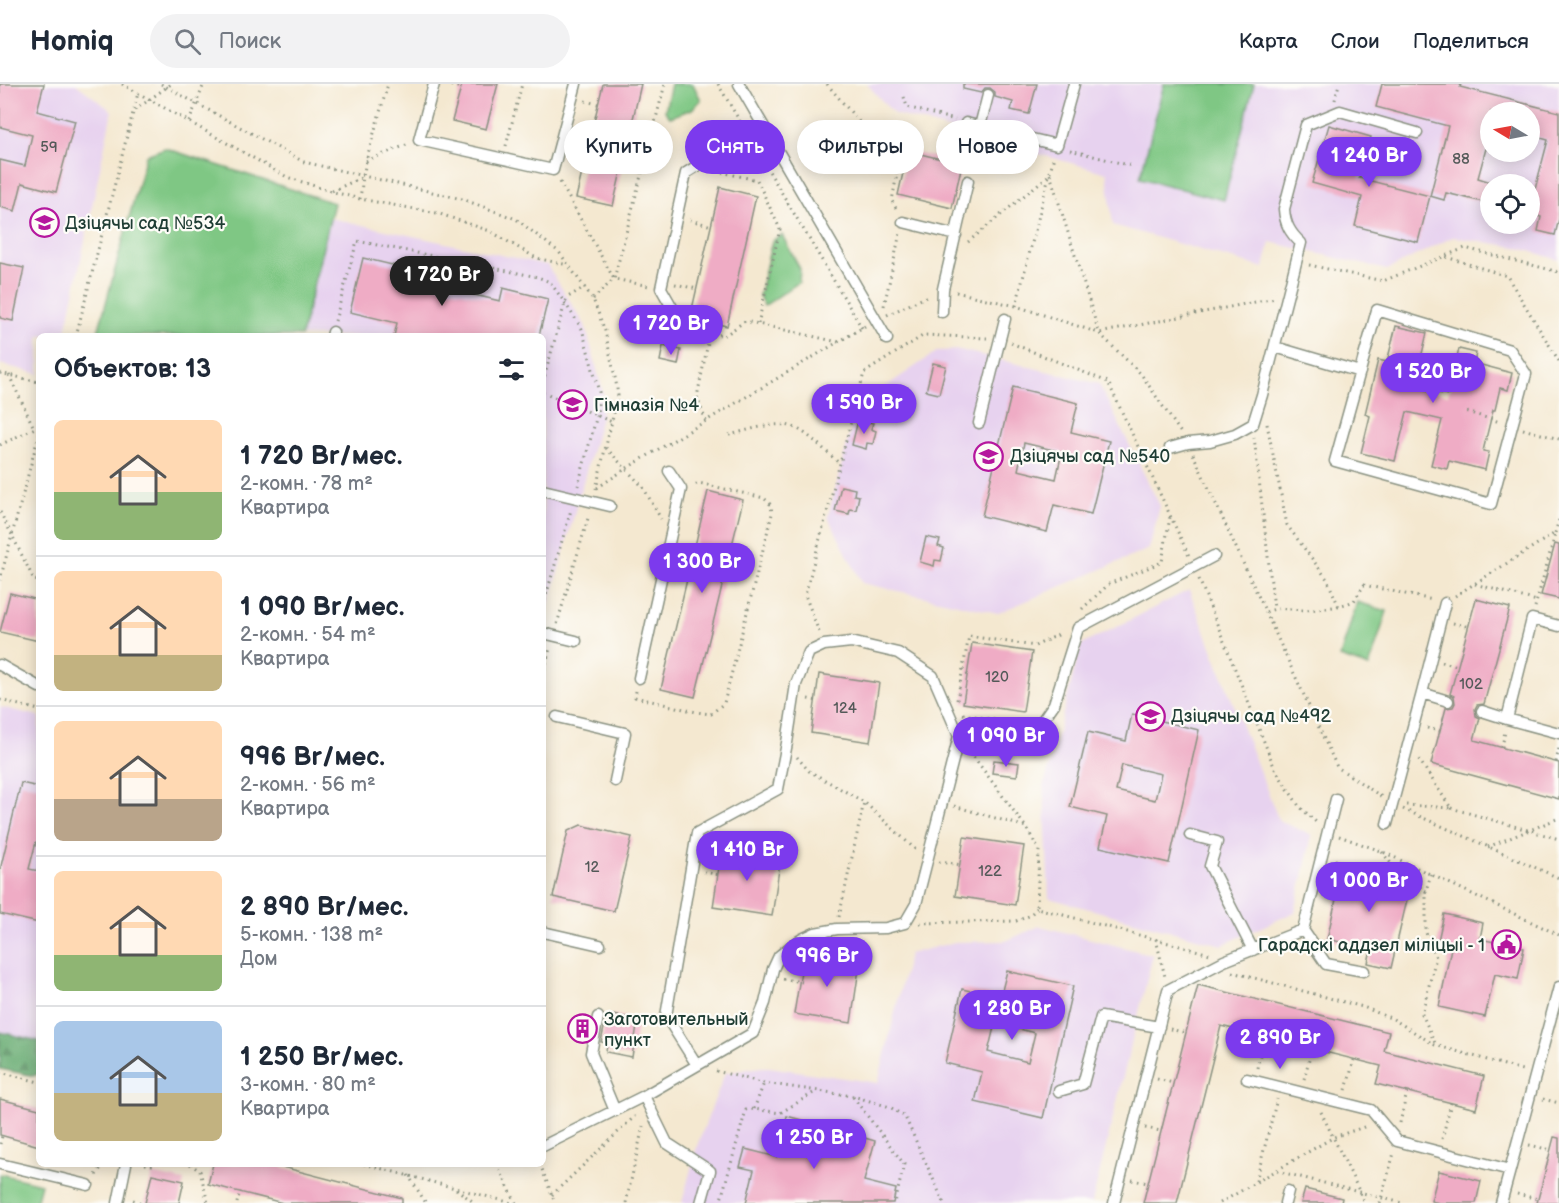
<!DOCTYPE html>
<html lang="ru">
<meta charset="utf-8">
<style>
body{margin:0;font-family:"Balsamiq Sans",sans-serif;background:#f2f2f3;color:#1f2937;height:100vh;display:flex;flex-direction:column;font-size:22px;white-space:nowrap}
*{box-sizing:border-box;margin:0}
p{font-size:20px;color:#747a83}
.icon{flex:none;width:33px;height:33px;fill:none;stroke:currentColor;stroke-width:2;stroke-linecap:round;stroke-linejoin:round}
.map{position:relative;flex:1;overflow:hidden}
.details{position:absolute;left:36px;top:249px;width:510px;height:834px;display:flex;flex-direction:column;background:#fff;border-radius:9px;box-shadow:0 3px 15px #0003}
.details>*{flex:none}
.guide{position:absolute;left:564px;top:36px;width:570px;height:54px;display:flex;gap:12px}
.needle{width:39px;rotate:280deg}
.fabs{position:absolute;left:1480px;top:18px;display:grid;gap:12px}
.fabs a{display:grid;place-items:center;width:60px;height:60px;border-radius:50%;background:#fff;box-shadow:0 3px 15px #0003;font-size:30px}
.price{position:absolute;translate:-50% -51px;padding:0 14px;border-radius:21px;background:#7c3aed;color:#fff;font-size:20px;line-height:39px;filter:drop-shadow(0 2px 3px #0008)}
.price::after{content:'';position:absolute;left:50%;top:36px;width:18px;height:14px;margin-left:-9px;background:inherit;clip-path:polygon(0 0,100% 0,50% 100%)}
.price.active{background:#222;color:#fff}
ul{padding:0;list-style:none}
li{display:flex;align-items:center;gap:18px;height:150px;padding:0 18px}
li+li{border-top:2px solid #e0e1e3}
li span{display:grid;place-items:center;flex:none;width:168px;height:120px;border-radius:9px;color:#555}
li>.icon{margin-inline-start:auto}
span .icon{width:72px;height:72px;fill:#fffc;stroke-width:1}
li b{font-size:26px}
h2{display:flex;justify-content:space-between;align-items:center;height:72px;padding:0 18px;font-size:26px}
.chip{padding:0 21px;border-radius:27px;background:#fff;box-shadow:0 3px 15px #0003;font-size:21px;line-height:54px}
.chip.active{background:#7c3aed;color:#fff}
header{display:flex;align-items:center;gap:36px;box-sizing:border-box;height:84px;padding:0 30px;background:#fff;border-bottom:2px solid #e0e1e3}
header strong{font-size:28px}
nav{display:flex;gap:33px;margin-inline-start:auto;font-size:21px}
.search{width:420px;height:54px;background:#f2f2f3;display:flex;align-items:center;gap:15px;box-sizing:border-box;padding:0 21px;border-radius:33px;color:#747a83;font-size:22px}
.map>svg:first-child{display:block}
.built{fill:#e7d2ef;fill-rule:evenodd}
.green{fill:#7fc784;stroke:#4f825c;stroke-width:1.5}
.forest{fill:url(#forest-firs);stroke:#437453;stroke-width:1.5}
.building{fill:#efacc5;fill-rule:evenodd}
.lines{fill:none;stroke-linecap:round;stroke-linejoin:round}
.service-casing{stroke:#8a9282;stroke-width:13}
.path{stroke:#8a9282;stroke-width:3;stroke-dasharray:1.5 4.5;stroke-linecap:butt}
.service{stroke:#fff;stroke-width:10}
.labels{text-anchor:middle;stroke-width:4.5;stroke-linejoin:round;paint-order:stroke}
.number-label{font-size:15px;fill:#535958}
.poi-label{font-size:18px;fill:#1f3d34;stroke:#fdfcf7;text-anchor:start}
</style>
<header>
<strong>Homiq</strong>
<div class="search"><svg class="icon" aria-label="search" viewBox="0 0 24 24"><circle cx="10" cy="10" r="6"/><path d="M15 15l6 6"/></svg>Поиск</div>
<nav><a>Карта</a><a>Слои</a><a>Поделиться</a></nav>
</header>
<div class="map">
<svg width="1559" height="1119" viewBox="0 0 1559 1119">
<defs>
<pattern id="forest-firs" width="22" height="20" patternUnits="userSpaceOnUse" patternTransform="scale(1.5)"><rect width="22" height="20" fill="#67ac72"/><path d="M5 1l3.5 6h-7zM16 11l3.5 6h-7z" fill="#548d5e"/></pattern>
</defs>
<rect width="100%" height="100%" fill="#fdfcf7"/>
<filter id="ink" filterUnits="userSpaceOnUse"><feTurbulence type="fractalNoise" baseFrequency=".0167" numOctaves="2"/><feDisplacementMap in="SourceGraphic" scale="12" xChannelSelector="R" yChannelSelector="G"/><feConvolveMatrix kernelMatrix="1 2 1 2 8 2 1 2 1" color-interpolation-filters="sRGB"/></filter>
<filter id="wash" filterUnits="userSpaceOnUse"><feTurbulence type="fractalNoise" baseFrequency=".008" numOctaves="4" result="noise"/><feDisplacementMap in="SourceGraphic" scale="24" xChannelSelector="R" yChannelSelector="G"/><feGaussianBlur stdDeviation="1.35" result="paint"/><feColorMatrix in="noise" values="0 0 0 0 0 0 0 0 0 0 0 0 0 0 0 0 0 1.4 0 .05"/><feComposite in="paint" operator="in"/></filter>
<g filter="url(#wash)">
<rect width="100%" height="100%" fill="#f4e8d0"/>
<path class="built" d="M 0,0 L 76,0 L 112,27 L 65,252 L 39,252 L 39,290 L 0,280 Z
M 867,0 L 1559,0 L 1559,176 L 1516,163 L 1453,153 L 1387,186 L 1270,158 L 1264,184 L 1113,141 L 1107,89 L 894,30 ZM 1491,28 L 1530,28 L 1530,68 L 1491,68 ZM 1491,100 L 1530,100 L 1530,140 L 1491,140 Z
M 330,134 L 547,181 L 585,241 L 603,308 L 601,333 L 543,543 L 543,252 L 301,252 Z
M 960,266 L 1099,300 L 1160,422 L 1149,465 L 998,529 L 862,499 L 828,433 L 857,322 L 938,267 Z
M 1189,506 L 1279,737 L 1312,751 L 1295,828 L 1222,861 L 1049,814 L 1044,702 L 1081,561 Z
M 0,623 L 39,632 L 39,957 L 0,948 Z
M 1040,842 L 1153,871 L 1092,1119 L 682,1119 L 697,1062 L 725,989 L 761,983 L 769,983 L 878,999 L 909,870 L 955,858 L 1006,857 Z"/>
<path class="green" d="M 671,0 L 693,0 L 701,16 L 692,25 L 670,33 L 665,27 Z
M 1164,0 L 1254,0 L 1224,116 L 1140,94 Z
M 165,64 L 334,119 L 301,252 L 97,252 L 146,71 Z
M 782,151 L 800,185 L 799,198 L 764,222 L 759,212 L 772,157 Z
M 1357,518 L 1387,527 L 1369,583 L 1340,573 Z
M 0,1090 L 41,1100 L 36,1119 L 0,1119 Z"/>
<path class="forest" d="M 0,948 L 39,957 L 39,989 L 34,992 L 0,985 Z"/>
<g id="blocks">
<path class="building" d="M 0,0 L 44,0 L 37,27 L 75,37 L 56,108 L 22,99 L 15,127 L 0,123 L 0,76 L 25,82 L 32,51 L 0,43 Z
M 462,0 L 498,0 L 486,45 L 452,37 Z
M 603,0 L 641,0 L 613,122 L 576,114 Z
M 963,0 L 1037,0 L 1029,30 L 1011,26 L 1013,18 L 995,13 L 995,8 L 990,4 L 985,4 L 981,9 L 963,5 Z
M 1382,0 L 1461,0 L 1460,3 L 1559,28 L 1559,135 L 1555,151 L 1538,147 L 1541,133 L 1530,130 L 1530,108 L 1534,109 L 1548,56 L 1530,51 L 1530,28 L 1491,28 L 1491,46 L 1478,94 L 1491,98 L 1491,120 L 1446,109 L 1444,116 L 1430,112 L 1448,42 L 1376,23 Z
M 1329,41 L 1371,53 L 1359,94 L 1430,112 L 1418,158 L 1355,142 L 1362,113 L 1312,99 Z
M 908,67 L 962,80 L 952,124 L 898,111 Z
M 720,103 L 756,112 L 727,242 L 690,234 Z
M 363,174 L 405,184 L 403,194 L 500,217 L 503,204 L 548,215 L 539,252 L 394,252 L 397,239 L 350,228 Z
M 0,179 L 24,184 L 13,237 L 0,234 Z
M 1396,242 L 1427,249 L 1414,303 L 1448,311 L 1459,265 L 1476,269 L 1474,279 L 1512,289 L 1508,306 L 1500,304 L 1495,326 L 1493,326 L 1483,367 L 1489,368 L 1485,386 L 1449,377 L 1447,385 L 1431,381 L 1442,336 L 1407,328 L 1395,377 L 1361,369 L 1370,332 L 1365,330 L 1378,276 L 1387,278 Z
M 663,262 L 681,266 L 678,281 L 660,277 Z
M 933,279 L 946,282 L 939,310 L 926,307 Z
M 1013,303 L 1078,319 L 1071,348 L 1109,357 L 1091,430 L 1054,421 L 1047,448 L 982,432 ZM 1024,359 L 1062,368 L 1056,395 L 1018,386 Z
M 858,336 L 873,339 L 871,345 L 876,347 L 873,360 L 867,359 L 866,365 L 852,361 Z
M 841,402 L 855,405 L 854,411 L 859,412 L 856,426 L 850,425 L 849,430 L 835,427 Z
M 708,407 L 743,416 L 695,613 L 661,605 Z
M 926,453 L 940,456 L 938,462 L 944,464 L 941,477 L 935,476 L 934,482 L 920,478 Z
M 1555,460 L 1559,461 L 1559,515 L 1541,511 Z
M 10,509 L 39,516 L 39,557 L 0,548 Z
M 1476,515 L 1510,524 L 1484,620 L 1477,621 L 1475,625 L 1476,632 L 1480,634 L 1474,656 L 1559,679 L 1559,715 L 1431,680 L 1446,624 L 1453,623 L 1455,619 L 1454,612 L 1450,610 Z
M 972,559 L 1032,568 L 1023,628 L 963,619 Z
M 819,590 L 879,599 L 870,658 L 811,649 Z
M 1132,630 L 1199,646 L 1169,779 L 1100,763 L 1107,732 L 1070,723 L 1088,648 L 1126,657 ZM 1122,681 L 1161,690 L 1155,716 L 1116,707 Z
M 994,676 L 1019,679 L 1017,692 L 992,689 Z
M 21,699 L 39,703 L 39,758 L 36,758 L 29,785 L 39,787 L 39,839 L 0,830 L 0,786 Z
M 581,741 L 632,753 L 614,827 L 553,813 L 568,747 Z
M 964,753 L 1024,762 L 1015,821 L 955,812 Z
M 722,763 L 781,772 L 772,832 L 713,823 Z
M 1344,780 L 1388,790 L 1386,798 L 1410,803 L 1391,884 L 1368,879 L 1371,865 L 1327,855 Z
M 1444,830 L 1483,839 L 1480,855 L 1524,864 L 1518,895 L 1495,890 L 1485,933 L 1439,923 L 1451,864 L 1437,861 Z
M 804,869 L 860,878 L 851,939 L 794,930 Z
M 1007,887 L 1073,902 L 1043,1034 L 975,1018 L 982,988 L 945,979 L 962,905 L 1000,914 ZM 995,939 L 1035,949 L 1028,978 L 988,968 Z
M 1198,901 L 1389,948 L 1384,967 L 1484,992 L 1476,1025 L 1376,1000 L 1381,982 L 1221,942 L 1177,1119 L 1143,1119 Z
M 612,931 L 638,935 L 632,973 L 606,968 L 607,959 L 601,958 L 605,939 L 611,940 Z
M 0,1015 L 39,1025 L 39,1062 L 0,1051 Z
M 787,1032 L 809,1038 L 807,1046 L 856,1059 L 858,1052 L 875,1057 L 864,1097 L 896,1105 L 893,1119 L 746,1119 L 754,1086 L 740,1083 L 745,1065 L 777,1073 Z
M 1554,1053 L 1559,1054 L 1559,1119 L 1537,1119 Z
M 213,1080 L 271,1080 L 402,1114 L 402,1119 L 283,1119 L 208,1100 Z
M 1439,1087 L 1481,1097 L 1476,1119 L 1439,1119 L 1431,1117 Z
M 152,1090 L 184,1097 L 179,1119 L 145,1119 Z
M 1305,1105 L 1342,1114 L 1341,1119 L 1301,1119 Z"/>
</g>
</g>
<g filter="url(#ink)">
<use href="#blocks" fill-opacity="0" stroke="#8a9282" stroke-width="1.5"/>
<g class="lines">
<defs>
<path id="service" d="M 434,0 L 419,56 L 553,86 L 576,0
M 739,0 L 887,255
M 966,39 L 1057,61 L 1074,0
M 980,42 L 988,11
M 903,138 L 956,151
M 1377,226 L 1510,266 L 1526,290 L 1491,420 L 1335,377 Z
M 942,228 L 943,205 L 968,97
M 682,241 L 661,204 L 686,89 L 763,41
M 332,252 L 333,248
M 1275,263 L 1360,288
M 979,339 L 1005,235
M 1170,364 L 1188,359 L 1210,357 L 1235,350 L 1253,340 L 1262,311 L 1301,159 C 1290,149 1285,140 1284,125 L 1306,41 L 1340,27 L 1417,49
M 543,406 L 610,422
M 1445,519 L 1422,609 L 1448,617
M 1559,542 L 1532,535 L 1507,635 L 1559,649
M 543,549 L 576,557
M 0,581 L 39,603
M 639,594 L 681,405 L 669,387
M 1482,627 L 1507,635
M 557,633 L 625,649 L 615,697
M 1387,740 L 1422,609
M 1190,751 L 1217,758 L 1210,782 L 1253,866
M 1303,846 L 1326,880 L 1364,887
M 543,848 L 600,861
M 598,933 L 591,969 L 615,1027
M 697,981 L 666,932 L 697,749 L 778,705 L 787,659 L 796,600 L 809,568 L 824,561 L 851,558 L 898,569 L 933,592 L 959,652 L 999,659 L 1021,653 L 1040,640 L 1054,620 L 1078,544 L 1214,472
M 1247,995 L 1371,1026 L 1397,1057 L 1510,1086 L 1559,903
M 1059,1007 L 1083,1000 L 1101,933 L 1159,943
M 644,1012 L 753,949 L 765,919 L 773,885 L 779,872 L 790,863 L 802,855 L 815,849 L 837,845 L 886,844 L 905,839 L 916,820 L 959,652
M 543,1062 L 644,1012 L 667,1059 L 710,1087 L 701,1119
M 0,1080 L 88,1101
M 118,1119 L 126,1080
M 1114,1119 L 1168,906 L 1224,877 L 1303,846 L 1336,715
M 1285,1119 L 1288,1107
M 1501,1119 L 1510,1086"/>
</defs>
<use href="#service" class="service-casing"/>
<path class="path" d="M 122,0 L 287,93 L 330,107 L 360,115 L 437,129 L 490,147 L 536,174 L 568,181
M 161,0 L 304,78 L 462,115 L 516,135 L 559,168 L 593,215 L 605,247 L 616,298 L 618,312 L 602,378 L 596,405
M 445,0 L 461,4
M 718,0 L 742,41
M 827,0 L 898,84 L 892,117 L 897,126
M 904,13 L 907,23 L 955,36
M 1335,16 L 1339,0
M 585,17 L 598,20
M 135,26 L 171,0
M 189,38 L 204,0
M 506,62 L 522,0
M 754,62 L 862,244
M 1070,66 L 1132,82
M 366,77 L 409,60
M 568,77 L 584,81
M 716,87 L 757,96 L 780,145 L 758,240
M 1050,90 L 1099,249 L 1275,214
M 560,98 L 614,195 L 649,202
M 332,107 L 363,93 L 366,77 L 388,0
M 360,115 L 363,93
M 690,136 L 712,142
M 968,158 L 1049,91
M 1446,173 L 1507,192 L 1559,277
M 1309,181 L 1383,197 L 1465,164 L 1559,188
M 675,200 L 697,205
M 956,208 L 1016,222 L 1099,249 L 1141,290 L 1181,349
M 593,215 L 614,195 L 665,0
M 884,222 L 900,149
M 1016,222 L 1054,72
M 887,231 L 930,211
M 335,237 L 357,157 L 538,193 L 550,198 L 565,219 L 582,245 L 599,308 L 597,331 L 578,402
M 695,245 L 724,252 L 745,237 L 838,258
M 76,252 L 138,9
M 1011,259 L 1108,298 L 1189,472
M 0,289 L 39,298
M 9,291 L 34,344
M 543,298 L 565,219 L 568,213 L 585,203
M 543,308 L 612,338
M 1467,328 L 1500,338
M 706,337 L 697,313 L 710,249
M 1267,340 L 1287,441 L 1327,495 L 1339,523
M 1523,345 L 1559,355
M 39,350 L 12,451 L 34,496 L 39,497
M 729,351 C 746,347 767,339 785,341 C 804,343 825,367 839,379
M 1254,353 L 1274,524
M 0,361 L 39,342
M 606,364 L 643,403 L 661,435
M 1193,370 L 1337,683 L 1382,713
M 597,404 L 627,384 L 865,242
M 0,428 L 12,451 L 0,496
M 1559,436 L 1555,449 L 1559,450
M 1199,495 L 1275,685 L 1299,722 L 1316,738
M 1475,500 L 1537,517
M 1455,512 L 1555,449
M 543,522 L 571,426
M 1535,523 L 1555,451
M 1082,525 L 1109,500 L 1162,478 L 1170,433
M 1266,528 C 1279,522 1292,526 1305,526 C 1322,525 1339,523 1354,517 L 1364,501 L 1433,516
M 1453,539 L 1469,543
M 557,540 L 589,431
M 819,548 L 805,511 L 864,289 L 924,251 L 987,254
M 1442,578 L 1458,582
M 963,585 L 968,591
M 543,591 L 550,564
M 636,607 L 635,613 L 696,628 L 711,630 L 724,619 L 772,430 L 771,421 L 764,414 L 699,399 L 694,401
M 808,615 L 818,617
M 0,616 L 39,626
M 957,616 L 969,552 L 1035,562 L 1062,549
M 963,630 L 1016,640
M 1427,644 L 1440,647
M 1502,663 L 1505,647
M 970,668 L 1025,742
M 797,673 L 809,687 L 864,718 L 916,766
M 1556,678 L 1559,664
M 1406,721 L 1451,724 L 1418,674
M 954,722 L 1026,743 L 1039,766 L 1037,824 L 1210,870
M 1451,724 L 1559,755
M 1403,725 L 1559,794
M 1339,752 L 1381,767 L 1559,851
M 1488,763 L 1559,734
M 1382,768 L 1400,791 L 1397,800
M 1335,776 L 1400,791 L 1426,807
M 939,778 L 962,781
M 704,788 L 720,791
M 1431,790 L 1426,807 L 1426,849 L 1436,873 L 1422,930 L 1435,959
M 839,833 L 864,718
M 920,839 L 1016,837 L 1029,832 L 1037,824
M 1156,855 L 1165,893
M 1232,888 L 1363,923 L 1393,935 L 1435,961 L 1522,986
M 783,895 L 802,898
M 1170,945 L 1186,949
M 1257,984 L 1264,953
M 716,987 L 764,999 L 853,1012 L 890,1023 L 905,1033 L 944,1119
M 0,988 L 39,998
M 1157,995 L 1173,999
M 1304,995 L 1312,965
M 1346,1006 L 1354,976
M 853,1013 L 904,1080 L 895,1119
M 1543,1015 L 1559,1019
M 754,1025 L 764,999
M 1321,1028 L 1365,1119
M 1400,1039 L 1407,1008
M 1145,1044 L 1161,1047
M 1442,1055 L 1451,1019
M 0,1060 L 2,1052
M 1529,1061 L 1551,1066
M 145,1080 L 152,1081 L 154,1080
M 190,1080 L 200,1087 L 208,1119
M 364,1080 L 512,1119
M 497,1080 L 516,1119
M 540,1080 L 555,1119
M 1277,1087 L 1402,1119
M 96,1091 L 104,1080
M 408,1091 L 426,1119
M 1132,1096 L 1148,1099
M 1256,1097 L 1277,1015
M 456,1105 L 475,1119
M 1517,1110 L 1538,1115
M 552,1111 L 635,1032
M 133,1116 L 142,1119
M 237,1119 L 240,1107
M 626,1119 L 643,1042
M 720,1119 L 746,1026 L 754,1025 L 780,1029 L 815,1008
M 1220,1119 L 1334,1053 L 1367,1042
M 1380,1119 L 1394,1069"/>
<use href="#service" class="service"/>
</g>
</g>
<defs>
<symbol id="school-ring" viewBox="-11 -11 22 22"><circle r="9.5" fill="#fdfcf7" stroke="#b5179e" stroke-width="1.5"/><path d="M0-5L7-2L0 1L-7-2ZM-4 1L0 2.5L4 1V4Q0 6-4 4Z" fill="#b5179e"/></symbol>
<symbol id="civic-ring" viewBox="-11 -11 22 22"><circle r="9.5" fill="#fdfcf7" stroke="#b5179e" stroke-width="1.5"/><path d="M-.6-6.5H3V-4.5H.6V-3L4-1V1h2V6H-6V1h2V-1L-.6-3ZM-1.2 2.5V6h2.4V2.5Z" fill="#b5179e"/></symbol>
<symbol id="building-ring" viewBox="-11 -11 22 22"><circle r="9.5" fill="#fdfcf7" stroke="#b5179e" stroke-width="1.5"/><path d="M-4-6H4V6H1V3H-1V6H-4ZM-2.5-4.3h1.7v1.8h-1.7ZM.8-4.3h1.7v1.8H.8ZM-2.5-1h1.7V.8h-1.7ZM.8-1h1.7V.8H.8Z" fill="#b5179e"/></symbol>
</defs>
<g fill-rule="evenodd">
<use href="#school-ring" x="28" y="122" width="33" height="33"/>
<use href="#school-ring" x="556" y="304" width="33" height="33"/>
<use href="#school-ring" x="972" y="356" width="33" height="33"/>
<use href="#school-ring" x="1134" y="616" width="33" height="33"/>
<use href="#civic-ring" x="1490" y="844" width="33" height="33"/>
<use href="#building-ring" x="566" y="928" width="33" height="33"/>
</g>
<g class="labels">
<g class="number-label">
<text x="49" y="68">59</text>
<text x="1461" y="80">88</text>
<text x="997" y="598">120</text>
<text x="1471" y="605">102</text>
<text x="845" y="629">124</text>
<text x="592" y="788">12</text>
<text x="990" y="792">122</text>
</g>
<g class="poi-label">
<text x="65" y="145">Дзіцячы сад №534</text>
<text x="594" y="327">Гімназія №4</text>
<text x="1010" y="378">Дзіцячы сад №540</text>
<text x="1171" y="638">Дзіцячы сад №492</text>
<text x="1485" y="867" text-anchor="end">Гарадскі аддзел міліцыі - 1</text>
<text x="604" y="941">Заготовительный<tspan x="604" dy="21">пункт</tspan></text>
</g>
</g>
</svg>
<div class="fabs">
<a><svg class="needle" viewBox="-14 -14 28 28"><path d="M0-13l5 13h-10z" fill="#e53935"/><path d="M0 13l5-13h-10z" fill="#747a83"/></svg></a>
<a><svg class="icon" aria-label="locate" viewBox="0 0 24 24"><circle cx="12" cy="12" r="6"/><path d="M12 2v4M12 18v4M2 12h4M18 12h4"/></svg></a>
</div>
<b class="price" style="left:1369px;top:104px">1 240 Br</b>
<b class="price active" style="left:442px;top:223px">1 720 Br</b>
<b class="price" style="left:671px;top:272px">1 720 Br</b>
<b class="price" style="left:1433px;top:320px">1 520 Br</b>
<b class="price" style="left:864px;top:351px">1 590 Br</b>
<b class="price" style="left:702px;top:510px">1 300 Br</b>
<b class="price" style="left:1006px;top:684px">1 090 Br</b>
<b class="price" style="left:747px;top:798px">1 410 Br</b>
<b class="price" style="left:1369px;top:829px">1 000 Br</b>
<b class="price" style="left:827px;top:904px">996 Br</b>
<b class="price" style="left:1012px;top:957px">1 280 Br</b>
<b class="price" style="left:1280px;top:986px">2 890 Br</b>
<b class="price" style="left:814px;top:1086px">1 250 Br</b>
<div class="guide">
<a class="chip">Купить</a>
<a class="chip active">Снять</a>
<a class="chip">Фильтры</a>
<a class="chip">Новое</a>
</div>
<section class="details">
<h2>Объектов: 13<svg class="icon" aria-label="filters" viewBox="0 0 24 24"><path d="M4 7h16M4 17h16"/><circle cx="9" cy="7" r="2"/><circle cx="15" cy="17" r="2"/></svg></h2>
<ul>
<li><span style="background:linear-gradient(#ffd9b3 60%,#8fb573 0)"><svg class="icon" aria-label="home" viewBox="0 0 24 24"><path d="M3 11l9-7 9 7M6 9v11h12V9"/></svg></span><div><b>1 720 Br/мес.</b><p>2-комн. · 78 m²</p><p>Квартира</p></div></li>
<li><span style="background:linear-gradient(#ffd9b3 70%,#c2b280 0)"><svg class="icon" aria-label="home" viewBox="0 0 24 24"><path d="M3 11l9-7 9 7M6 9v11h12V9"/></svg></span><div><b>1 090 Br/мес.</b><p>2-комн. · 54 m²</p><p>Квартира</p></div></li>
<li><span style="background:linear-gradient(#ffd9b3 65%,#b9a48a 0)"><svg class="icon" aria-label="home" viewBox="0 0 24 24"><path d="M3 11l9-7 9 7M6 9v11h12V9"/></svg></span><div><b>996 Br/мес.</b><p>2-комн. · 56 m²</p><p>Квартира</p></div></li>
<li><span style="background:linear-gradient(#ffd9b3 70%,#8fb573 0)"><svg class="icon" aria-label="home" viewBox="0 0 24 24"><path d="M3 11l9-7 9 7M6 9v11h12V9"/></svg></span><div><b>2 890 Br/мес.</b><p>5-комн. · 138 m²</p><p>Дом</p></div></li>
<li><span style="background:linear-gradient(#a9c7e8 60%,#c2b280 0)"><svg class="icon" aria-label="home" viewBox="0 0 24 24"><path d="M3 11l9-7 9 7M6 9v11h12V9"/></svg></span><div><b>1 250 Br/мес.</b><p>3-комн. · 80 m²</p><p>Квартира</p></div></li>
</ul>
</section>
</div>
